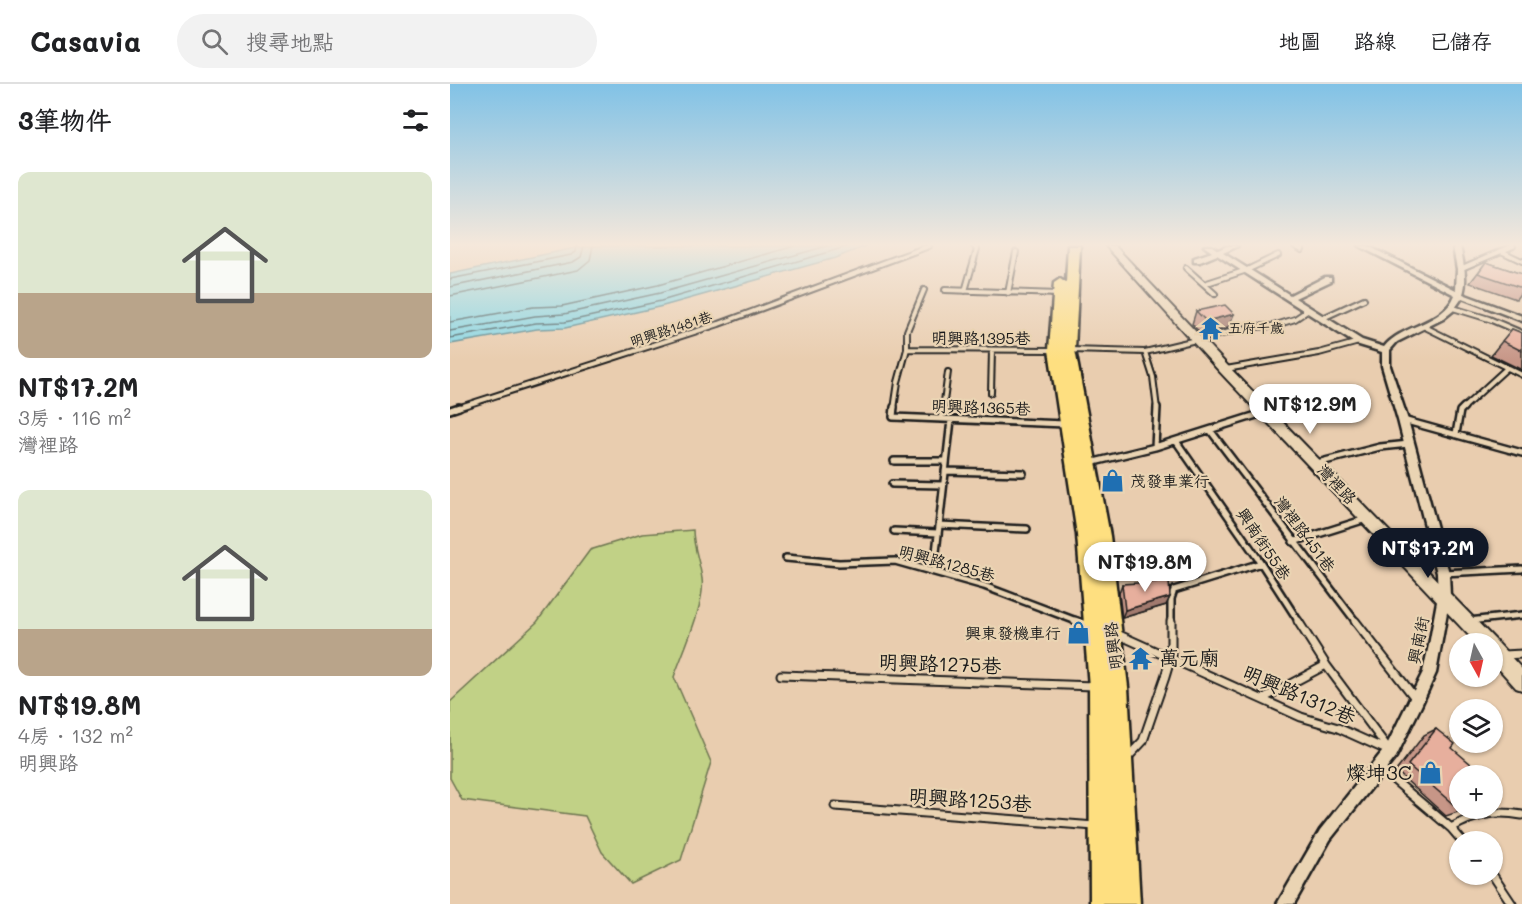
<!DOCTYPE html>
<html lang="zh-TW">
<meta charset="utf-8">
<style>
body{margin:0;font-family:Mali,"LXGW WenKai TC",sans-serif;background:#f2f2f2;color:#202124;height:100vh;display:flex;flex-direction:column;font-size:22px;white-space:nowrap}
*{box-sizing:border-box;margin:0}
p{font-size:20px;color:#757577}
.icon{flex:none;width:33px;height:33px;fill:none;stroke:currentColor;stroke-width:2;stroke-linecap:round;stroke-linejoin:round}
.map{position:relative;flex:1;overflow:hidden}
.details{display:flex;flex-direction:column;background:#fff;width:450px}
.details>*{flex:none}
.needle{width:39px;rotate:172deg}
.controls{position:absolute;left:999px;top:549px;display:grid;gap:12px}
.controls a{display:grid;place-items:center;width:54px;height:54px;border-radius:50%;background:#fff;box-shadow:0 2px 4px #0004;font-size:30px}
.price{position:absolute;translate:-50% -51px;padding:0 14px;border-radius:21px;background:#fff;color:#222;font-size:20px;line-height:39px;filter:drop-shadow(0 2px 3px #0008)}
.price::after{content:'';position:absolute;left:50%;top:36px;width:18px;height:14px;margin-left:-9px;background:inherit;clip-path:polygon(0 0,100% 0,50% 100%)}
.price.selected{background:#111827;color:#fff}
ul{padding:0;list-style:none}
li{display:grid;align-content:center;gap:12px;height:318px;padding:0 18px}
li span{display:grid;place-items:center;height:186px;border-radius:12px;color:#555}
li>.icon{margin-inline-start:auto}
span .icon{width:108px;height:108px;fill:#fffc;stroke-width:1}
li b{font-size:26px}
h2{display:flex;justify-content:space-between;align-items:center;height:72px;padding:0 18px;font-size:26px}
header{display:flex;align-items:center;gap:36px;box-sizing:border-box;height:84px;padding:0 30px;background:#fff;border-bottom:2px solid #e0e0e0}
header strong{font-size:28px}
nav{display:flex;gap:33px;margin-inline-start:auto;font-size:21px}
.search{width:420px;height:54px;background:#f2f2f2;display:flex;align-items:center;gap:15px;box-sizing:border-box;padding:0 21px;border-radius:33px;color:#757577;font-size:22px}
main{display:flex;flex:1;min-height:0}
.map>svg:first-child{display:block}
.green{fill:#c1d186;stroke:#6e7651;stroke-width:1.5}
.water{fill:#87d6e4;stroke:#5c8c94;stroke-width:1.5}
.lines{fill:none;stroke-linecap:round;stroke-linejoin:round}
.shore{stroke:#47666c;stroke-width:1.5}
.service-far2-casing{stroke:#1c1c1c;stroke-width:8}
.service-far1-casing{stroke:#1c1c1c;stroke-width:10}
.service-casing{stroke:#1c1c1c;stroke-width:11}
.minor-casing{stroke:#1c1c1c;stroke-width:5}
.tertiary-casing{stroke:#1c1c1c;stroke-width:4}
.primary-casing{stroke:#1c1c1c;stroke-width:5}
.service-far2{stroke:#ead4b3;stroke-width:4}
.service-far1{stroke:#ead4b3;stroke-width:5}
.service{stroke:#ead4b3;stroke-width:7}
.minor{fill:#ead4b3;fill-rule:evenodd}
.tertiary{fill:#ead4b3;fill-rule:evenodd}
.primary{fill:#fedf80;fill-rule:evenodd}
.wall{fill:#c79687;stroke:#1c1c1c;stroke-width:1.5}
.shaded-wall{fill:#a27a6e;stroke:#1c1c1c;stroke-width:1.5}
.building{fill:#e7af9d;stroke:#1c1c1c;stroke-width:1.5}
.labels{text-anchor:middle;stroke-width:4.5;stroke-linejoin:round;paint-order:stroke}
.far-poi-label{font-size:14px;fill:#1c1c1c;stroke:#ead4b3;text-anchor:start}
.far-street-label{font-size:14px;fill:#1c1c1c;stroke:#ead4b3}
.street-label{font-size:16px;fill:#1c1c1c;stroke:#ead4b3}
.poi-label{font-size:16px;fill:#1c1c1c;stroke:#ead4b3;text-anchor:start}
.near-poi-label{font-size:20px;fill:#1c1c1c;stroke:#ead4b3;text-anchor:start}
.near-street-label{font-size:20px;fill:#1c1c1c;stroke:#ead4b3}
</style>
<header>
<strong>Casavia</strong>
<div class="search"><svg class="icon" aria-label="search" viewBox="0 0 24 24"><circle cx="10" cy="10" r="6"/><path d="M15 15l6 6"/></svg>搜尋地點</div>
<nav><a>地圖</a><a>路線</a><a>已儲存</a></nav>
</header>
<main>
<section class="details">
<h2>3筆物件<svg class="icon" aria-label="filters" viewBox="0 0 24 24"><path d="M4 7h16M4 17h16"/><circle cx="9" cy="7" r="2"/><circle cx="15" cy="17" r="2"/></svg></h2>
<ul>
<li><span style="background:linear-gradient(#dfe7d0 65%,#b9a48a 0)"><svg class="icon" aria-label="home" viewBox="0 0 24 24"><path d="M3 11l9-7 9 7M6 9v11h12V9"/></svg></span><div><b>NT$17.2M</b><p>3房 · 116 m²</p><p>灣裡路</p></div></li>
<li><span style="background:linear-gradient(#dfe7d0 75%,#b9a48a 0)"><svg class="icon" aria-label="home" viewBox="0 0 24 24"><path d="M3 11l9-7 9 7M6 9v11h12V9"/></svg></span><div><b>NT$19.8M</b><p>4房 · 132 m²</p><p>明興路</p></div></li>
</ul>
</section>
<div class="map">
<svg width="1072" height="820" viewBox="0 0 1072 820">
<rect width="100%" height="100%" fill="#e9cdaf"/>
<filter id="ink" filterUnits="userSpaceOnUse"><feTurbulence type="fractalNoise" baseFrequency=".0167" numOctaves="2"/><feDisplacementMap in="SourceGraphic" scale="12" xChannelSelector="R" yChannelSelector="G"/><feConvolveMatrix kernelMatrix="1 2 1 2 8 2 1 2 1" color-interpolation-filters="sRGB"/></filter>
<g filter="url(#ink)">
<path class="green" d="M 243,446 C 243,463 250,478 252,495 C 256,518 232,570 224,593 L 261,678 L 231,776 L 181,800 L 152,768 L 135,732 L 12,716 L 0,694 L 0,618 L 87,538 L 140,466 L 192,450 Z"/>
<path class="water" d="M 148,162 L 416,162 L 385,174 L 213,222 L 115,244 L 87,245 L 0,260 L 0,190 L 125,164 Z"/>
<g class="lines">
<path class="shore" d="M 0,195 L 121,171 L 126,168 L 127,162
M 0,203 L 123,178 L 131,173 L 134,162
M 0,212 L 128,186 L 140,176 L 143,162
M 0,238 L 83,223 L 112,222 L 208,201 L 345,162
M 0,247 L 85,232 L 114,230 L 210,209 L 377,162
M 0,254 L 86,239 L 115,238 L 211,217 L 399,162"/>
<defs>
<path id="service-far2" d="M 845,162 L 852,166
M 1051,167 L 1072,177
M 736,184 L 765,210
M 1012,184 L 1063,162
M 754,200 L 797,186 L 828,171
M 495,206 L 609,210
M 515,207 L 527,165 L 524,162
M 558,209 L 566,168
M 1003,224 L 1039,235 L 1072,249
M 873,234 L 914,215
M 975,243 L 1072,291
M 457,265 L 605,266
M 620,266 L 695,268 L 801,243 L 823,242 L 845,235 L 857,227
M 695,268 L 703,293 L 707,325
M 776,285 L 869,269 L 909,258
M 541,309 L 542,266
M 4,325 L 269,240 L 479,162
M 444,325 L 448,298 L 457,265 L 457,247 L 474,206
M 493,325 L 498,288
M 1012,325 L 1057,284"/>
<path id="service-far1" d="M 444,323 L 443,333 L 615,340
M 0,326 L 9,323
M 491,335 L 493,323
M 953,336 L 1072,369
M 760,346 L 906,538
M 1006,350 L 1010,327 L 1014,323
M 726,357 L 811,479 L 849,538
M 705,363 L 707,323
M 444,377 L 496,377
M 640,379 L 705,363 L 816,328
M 867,379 L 930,363 L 959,360
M 495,387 L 573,389
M 442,400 L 493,401
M 489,441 L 577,445
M 444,447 L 488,449
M 843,458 L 916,435
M 336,474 L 389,479 L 445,477 L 534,502 L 629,538
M 484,486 L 501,336
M 993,489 L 1072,485
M 1019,537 L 1072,531
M 721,538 L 721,515 L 724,506 L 811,479"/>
<path id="service" d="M 625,537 L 641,543
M 905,537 L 965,614
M 667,550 L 851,633 L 888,644 L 939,667
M 1054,571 L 1072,570
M 876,581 L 940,667
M 331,591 L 644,602
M 812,615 L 876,581 L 848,537
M 678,673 L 693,657 L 715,593 L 721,573 L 721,537
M 931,685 L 1001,744 L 1013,758
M 385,722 L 645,742
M 1001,744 C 1025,730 1045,726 1072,731
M 1042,790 L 1062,820"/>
<path id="minor" d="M 754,162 L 762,162 L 768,166 L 777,162 L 788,162 L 773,169 L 840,211 L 875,193 L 881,193 L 881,197 L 845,214 L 912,256 L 934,263 C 952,240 993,241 1005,211 L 909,162 L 918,162 L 1006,206 L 1007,185 L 1003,162 L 1010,162 C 1013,178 1018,194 1013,210 L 1072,232 L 1072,237 L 1012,214 L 1003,227 L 993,235 L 947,258 L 940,266 L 940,282 L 958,336 L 999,489 L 1000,512 L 986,589 L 971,622 L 946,673 L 880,756 L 844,820 L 827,820 L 870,746 L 936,663 L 961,612 L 973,588 L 979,561 L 988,512 L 987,489 L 948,336 L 932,282 L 932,268 L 906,260 L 767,171 L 750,178 L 744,178 L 744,174 L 762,168 Z"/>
<path id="tertiary" d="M 656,162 L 665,162 L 778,282 L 1048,559 L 1072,585 L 1072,606 L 1066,604 L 1042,577 L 1042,560 L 1027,560 L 770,288 Z"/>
<path id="primary" d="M 618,162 L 630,162 L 625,266 L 660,452 L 678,603 L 690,820 L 640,820 L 639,603 L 627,451 L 599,266 L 604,199 L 610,195 L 616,199 Z"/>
</defs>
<use href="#service-far2" class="service-far2-casing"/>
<use href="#service-far1" class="service-far1-casing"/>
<use href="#service" class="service-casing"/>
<use href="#minor" class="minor-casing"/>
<use href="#tertiary" class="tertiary-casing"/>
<use href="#primary" class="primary-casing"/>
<use href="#service-far2" class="service-far2"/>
<use href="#service-far1" class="service-far1"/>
<use href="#service" class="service"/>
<use href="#minor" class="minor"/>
<use href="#tertiary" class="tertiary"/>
<use href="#primary" class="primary"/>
</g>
<path class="wall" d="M 1036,178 L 1072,190 L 1072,207 L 1066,215 L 1020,199 Z
M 746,227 L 778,244 L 751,250 L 742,240 Z
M 1062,245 L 1072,249 L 1072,286 L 1041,271 Z
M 672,500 L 720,513 L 716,521 L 672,534 L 669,509 Z
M 986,645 L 1002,664 L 1011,727 L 996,732 L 946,687 L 974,651 Z"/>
<path class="shaded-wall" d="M 784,230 L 778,244 L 751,250 L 756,237 Z
M 720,513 L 716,521 L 672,534 L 675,526 Z"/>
<path class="building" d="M 1036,178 L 1072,190 L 1072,204 L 1028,189 Z
M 775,221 L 784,230 L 756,237 L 746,227 Z
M 1062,245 L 1072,249 L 1072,267 L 1052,257 Z
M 719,497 L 720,513 L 675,526 L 672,500 Z
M 986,645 L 1005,660 L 1002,664 L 1035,692 L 1010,692 L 1010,724 L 1012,724 L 1011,727 L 958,681 Z"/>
</g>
<linearGradient id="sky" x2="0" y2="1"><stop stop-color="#81c2e6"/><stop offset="0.58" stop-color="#f5e8db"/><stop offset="1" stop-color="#f5e8db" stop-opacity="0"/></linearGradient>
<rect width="1072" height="277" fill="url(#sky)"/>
<defs>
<symbol id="temple-bare" viewBox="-9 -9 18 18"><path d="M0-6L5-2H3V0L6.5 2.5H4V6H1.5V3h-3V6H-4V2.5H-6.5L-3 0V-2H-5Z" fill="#1f6fb2" stroke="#ead4b3" stroke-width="2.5" paint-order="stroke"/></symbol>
<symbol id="shop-bare" viewBox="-9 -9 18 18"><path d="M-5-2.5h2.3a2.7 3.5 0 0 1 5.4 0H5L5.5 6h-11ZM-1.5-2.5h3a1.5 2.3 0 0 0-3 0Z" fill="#1f6fb2" stroke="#ead4b3" stroke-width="2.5" paint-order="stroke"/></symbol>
</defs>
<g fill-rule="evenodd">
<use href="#temple-bare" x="744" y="228" width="33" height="33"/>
<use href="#shop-bare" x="646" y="380" width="33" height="33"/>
<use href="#shop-bare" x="612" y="532" width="33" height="33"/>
<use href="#temple-bare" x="674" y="558" width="33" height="33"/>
<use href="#shop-bare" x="964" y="672" width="33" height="33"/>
</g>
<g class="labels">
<g class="far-poi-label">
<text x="778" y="249">五府千歲</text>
</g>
<g class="far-street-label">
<text transform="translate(221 245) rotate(-18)" y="5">明興路1481巷</text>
</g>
<g class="street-label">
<text x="531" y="260">明興路1395巷</text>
<text transform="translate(531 323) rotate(2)" y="6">明興路1365巷</text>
<text transform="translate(887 400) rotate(46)" y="6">灣裡路</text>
<text transform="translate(855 450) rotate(53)" y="6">灣裡路451巷</text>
<text transform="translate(814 460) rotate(56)" y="6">興南街55巷</text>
<text transform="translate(497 479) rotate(15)" y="6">明興路1285巷</text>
<text transform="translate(968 556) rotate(-78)" y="6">興南街</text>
<text transform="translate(663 562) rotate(-97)" y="6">明興路</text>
</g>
<g class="poi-label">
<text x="680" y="403">茂發車業行</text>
<text x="611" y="555" text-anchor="end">興東發機車行</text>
</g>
<g class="near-poi-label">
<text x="709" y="581">萬元廟</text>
<text x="962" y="696" text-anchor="end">燦坤3C</text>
</g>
<g class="near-street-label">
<text transform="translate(490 580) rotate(2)" y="7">明興路1275巷</text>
<text transform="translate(849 611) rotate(23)" y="7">明興路1312巷</text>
<text transform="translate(520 716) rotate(4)" y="7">明興路1253巷</text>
</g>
</g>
</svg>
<div class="controls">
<a><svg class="needle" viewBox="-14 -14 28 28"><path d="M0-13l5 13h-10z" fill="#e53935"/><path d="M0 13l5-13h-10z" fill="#757577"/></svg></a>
<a><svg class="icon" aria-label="layers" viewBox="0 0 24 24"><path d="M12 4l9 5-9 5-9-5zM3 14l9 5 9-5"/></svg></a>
<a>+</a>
<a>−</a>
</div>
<b class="price" style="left:860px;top:351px">NT$12.9M</b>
<b class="price selected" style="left:978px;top:495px">NT$17.2M</b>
<b class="price" style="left:695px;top:509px">NT$19.8M</b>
</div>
</main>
